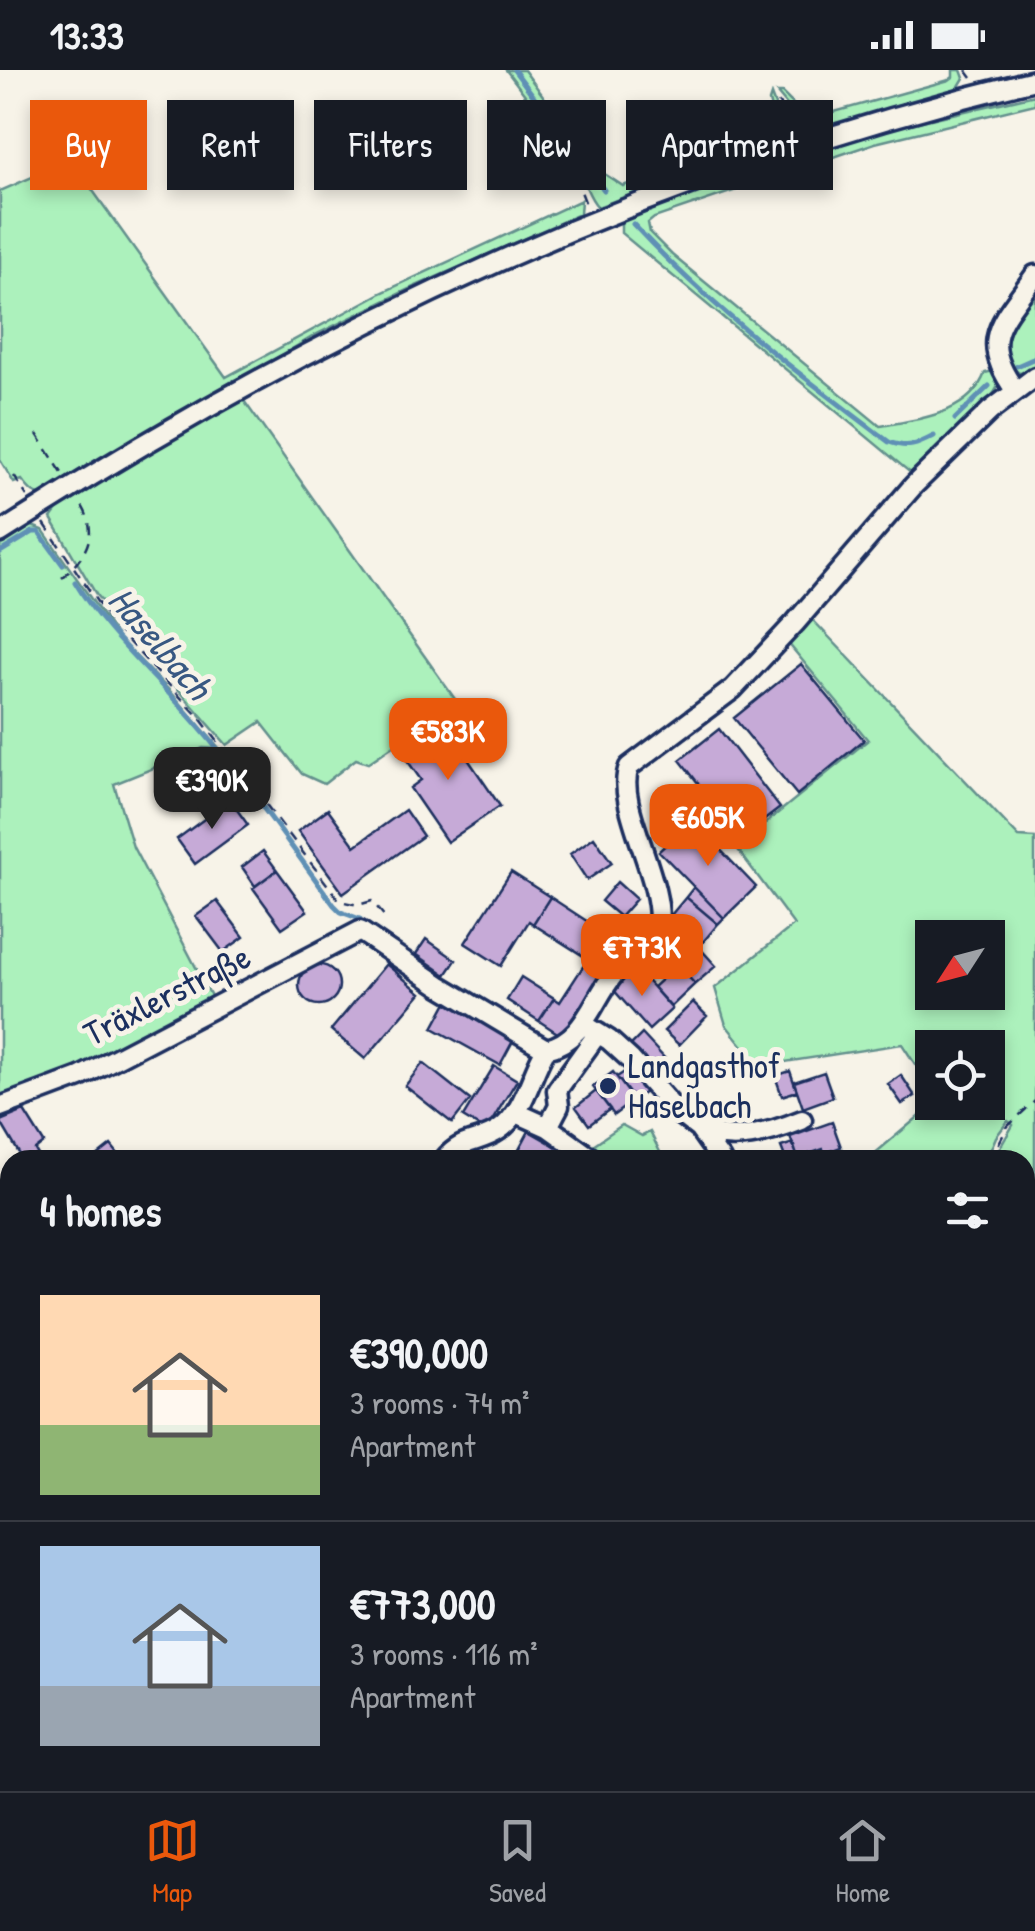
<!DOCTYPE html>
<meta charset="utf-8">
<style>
body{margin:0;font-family:"Patrick Hand",sans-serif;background:#20242c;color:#f1f3f6;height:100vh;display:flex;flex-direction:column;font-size:38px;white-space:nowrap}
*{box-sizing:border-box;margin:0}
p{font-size:32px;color:#9ea1a6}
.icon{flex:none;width:55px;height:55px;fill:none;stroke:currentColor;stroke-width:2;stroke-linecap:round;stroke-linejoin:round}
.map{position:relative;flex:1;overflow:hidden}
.drawer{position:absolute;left:0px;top:1080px;width:1035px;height:642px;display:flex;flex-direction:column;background:#171b24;border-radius:30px 30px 0 0;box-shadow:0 5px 15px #0003}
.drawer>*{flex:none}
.hud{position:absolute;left:30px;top:30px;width:975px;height:90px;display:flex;gap:20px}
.needle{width:65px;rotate:234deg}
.controls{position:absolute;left:915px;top:850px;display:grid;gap:20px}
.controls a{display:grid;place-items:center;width:90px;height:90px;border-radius:0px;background:#171b24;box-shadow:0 5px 15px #0003;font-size:50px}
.price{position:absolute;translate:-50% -85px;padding:0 22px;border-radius:20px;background:#ea580c;color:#fff;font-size:32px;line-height:65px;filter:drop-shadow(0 2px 5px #0008)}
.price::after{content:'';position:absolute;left:50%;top:60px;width:30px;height:22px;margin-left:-15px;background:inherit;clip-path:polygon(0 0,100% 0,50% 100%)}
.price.selected{background:#222;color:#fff}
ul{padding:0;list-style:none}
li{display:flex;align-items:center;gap:30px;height:250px;padding:0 40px}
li+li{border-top:2px solid #363941}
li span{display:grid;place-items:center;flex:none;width:280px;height:200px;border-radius:0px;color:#555}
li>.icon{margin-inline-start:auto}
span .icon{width:120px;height:120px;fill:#fffc;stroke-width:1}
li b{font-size:42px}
h2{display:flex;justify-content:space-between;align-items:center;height:120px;padding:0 40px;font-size:42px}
.tag{padding:0 35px;border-radius:0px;background:#171b24;box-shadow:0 5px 15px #0003;font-size:35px;line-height:90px}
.tag.selected{background:#ea580c;color:#fff}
.status{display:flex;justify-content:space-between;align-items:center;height:70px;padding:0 50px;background:#171b24;direction:ltr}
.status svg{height:28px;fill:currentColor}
.tab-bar{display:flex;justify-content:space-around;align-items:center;height:140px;border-top:2px solid #363941;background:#171b24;font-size:28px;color:#9ea1a6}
.tab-bar a{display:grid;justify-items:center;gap:5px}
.tab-bar .selected{color:#ea580c}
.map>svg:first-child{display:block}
.green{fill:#acf1bc;stroke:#64908d;stroke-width:2.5;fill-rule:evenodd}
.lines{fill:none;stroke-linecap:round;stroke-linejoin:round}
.stream{stroke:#5f90b5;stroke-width:5}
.building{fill:#c6aad7;stroke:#1b2f5e;stroke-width:2.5}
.minor-casing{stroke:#1b2f5e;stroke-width:25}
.path{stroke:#1b2f5e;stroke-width:2.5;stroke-dasharray:10 8;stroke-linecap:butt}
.minor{stroke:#f7f3e8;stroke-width:18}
.poi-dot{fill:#1b2f5e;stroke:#f7f3e8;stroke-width:4}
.labels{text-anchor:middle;stroke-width:10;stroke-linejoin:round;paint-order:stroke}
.street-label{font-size:35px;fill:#1b2f5e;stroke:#f7f3e8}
.poi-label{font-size:35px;fill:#1b2f5e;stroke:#f7f3e8;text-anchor:start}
.water-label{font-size:38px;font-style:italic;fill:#385882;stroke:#f7f3e8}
</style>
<div class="status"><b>13:33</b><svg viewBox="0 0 49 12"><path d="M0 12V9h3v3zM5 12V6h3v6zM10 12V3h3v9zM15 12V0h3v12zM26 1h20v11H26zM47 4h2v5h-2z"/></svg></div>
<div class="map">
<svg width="1035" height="1721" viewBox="0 0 1035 1721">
<rect width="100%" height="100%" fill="#f7f3e8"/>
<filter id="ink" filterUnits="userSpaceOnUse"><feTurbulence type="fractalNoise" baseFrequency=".01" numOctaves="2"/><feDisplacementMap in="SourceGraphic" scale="20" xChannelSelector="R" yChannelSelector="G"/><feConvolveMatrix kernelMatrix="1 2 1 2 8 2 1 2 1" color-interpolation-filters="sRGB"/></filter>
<g filter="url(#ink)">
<path class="green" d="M 506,0 L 524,0 L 597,99 L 623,116 L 771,62 L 775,55 L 769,31 L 771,25 L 785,62 L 783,72 L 709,95 L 598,137 C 586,125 586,108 574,97 L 576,92 Z
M 953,0 L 961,0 L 964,8 L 958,18 L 814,62 L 806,58 L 777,23 L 782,23 L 802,43 L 813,48 L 949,10 L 953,7 Z
M 1035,25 L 1035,34 L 875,73 L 654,148 L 648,153 L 650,163 L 672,185 L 880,356 C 919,349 969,345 985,303 L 993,301 L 998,316 C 983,347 935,373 913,405 L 621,163 L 621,150 L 633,143 L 813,82 L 900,56 Z
M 71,90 L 226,307 L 381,223 L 581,130 L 580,144 L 407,220 L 317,264 L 46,425 C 33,426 29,419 22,410 L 14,413 L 0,390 L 0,121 Z
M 1035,214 L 1035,301 L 1019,303 L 1003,290 C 1004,260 1018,238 1035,214 Z
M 242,328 L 457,632 L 368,693 L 356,689 L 324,714 L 302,704 L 261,652 L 227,675 L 97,526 L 51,448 L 60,436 Z
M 32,456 L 43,460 L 119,569 L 171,622 L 220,679 L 203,678 L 114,714 L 133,777 L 212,928 L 56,1009 L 0,1030 L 0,476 Z
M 810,547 L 1019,767 L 1035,768 L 1035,1124 L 1025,1128 L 1025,1090 L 993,1090 L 1013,1055 L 1008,1051 L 996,1067 L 986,1090 L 867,1090 L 935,1033 L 988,1032 L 988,978 L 932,978 L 932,1020 L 902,974 L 759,996 L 726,955 L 715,918 L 794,855 L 736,777 L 868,670 L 788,573 ZM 932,868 L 988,868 L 988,922 L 932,922 Z
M 622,1055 L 642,1066 L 650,1062 L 664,1090 L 606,1090 L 590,1077 Z
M 1035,1131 L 1035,1721 L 991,1721 L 988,1713 L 1025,1712 L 1025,1134 Z
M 0,1614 L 10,1626 L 10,1712 L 86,1713 L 94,1721 L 0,1721 Z
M 826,1712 L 829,1721 L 108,1721 L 99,1713 Z"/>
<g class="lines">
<path class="stream" d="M 514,0 L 604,120
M 633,154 C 709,236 800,305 889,372 C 908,379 917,375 934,366
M 1017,296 L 1035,288
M 955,349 L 989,316
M 0,482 L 33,462 L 39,462 L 63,495
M 75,512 C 105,562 146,597 184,640 C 239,701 286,769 334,835 L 341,842 L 360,849"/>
</g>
<path class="building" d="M 801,594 L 864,670 L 797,725 L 734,648 Z
M 442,651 L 500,736 L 447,772 L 410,718 L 421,710 L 400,680 Z
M 719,659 L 780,738 L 741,768 L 680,690 Z
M 205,697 L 222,722 L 206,732 L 189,708 Z
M 230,730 L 248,755 L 195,794 L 177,769 Z
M 328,739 L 355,776 L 405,740 L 423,766 L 343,823 L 298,761 Z
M 692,750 L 756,817 L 724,848 L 659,781 Z
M 594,767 L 612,793 L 587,810 L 570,784 Z
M 263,781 L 277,800 L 255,816 L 242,797 Z
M 277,800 L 307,841 L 282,858 L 253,818 Z
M 511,802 L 550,827 L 533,854 L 529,851 L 501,896 L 465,873 Z
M 617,812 L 636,829 L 620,847 L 601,831 Z
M 694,817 L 724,848 L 718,854 L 686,827 Z
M 550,827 L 622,874 L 562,966 L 539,951 L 554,928 L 560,932 L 588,889 L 533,854 Z
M 686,827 L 718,854 L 703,872 L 671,845 Z
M 217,831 L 244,867 L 223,882 L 196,846 Z
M 426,869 L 456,890 L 446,905 L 416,884 Z
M 698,876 L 716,896 L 695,914 L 677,895 Z
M 386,894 L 421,923 L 365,989 L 331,960 Z
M299 915a20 20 0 1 1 40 0a20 20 0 1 1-40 0Z
M 677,895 L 695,914 L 671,937 L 653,917 Z
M 635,897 L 672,939 L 649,960 L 612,918 Z
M 521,907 L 554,928 L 539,951 L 507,930 Z
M 447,932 L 514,969 L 500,995 L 433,958 Z
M 693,932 L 707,946 L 679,975 L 664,961 Z
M 642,964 L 667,991 L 653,1004 L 628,978 Z
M 423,993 L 470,1030 L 452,1053 L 405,1016 Z
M 494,996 L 517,1010 L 486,1061 L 463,1047 Z
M 629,999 L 645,1022 L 634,1030 L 617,1007 Z
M 790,1001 L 797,1021 L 782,1026 L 775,1006 Z
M 613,1002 L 634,1030 L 614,1045 L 593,1017 Z
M 824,1002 L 833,1027 L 803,1038 L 794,1012 Z
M 901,1005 L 915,1026 L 902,1034 L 888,1014 Z
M 596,1021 L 610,1039 L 589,1055 L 576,1037 Z
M 24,1041 L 44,1073 L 35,1080 L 41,1090 L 23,1090 L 0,1051 Z
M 719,1044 L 738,1046 L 737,1061 L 718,1059 Z
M 832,1052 L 841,1077 L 825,1083 L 823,1079 L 798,1088 L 790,1067 Z
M 529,1061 L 580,1090 L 514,1089 Z
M 793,1073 L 797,1086 L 786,1090 L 781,1077 Z
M 111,1075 L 123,1090 L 92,1090 Z"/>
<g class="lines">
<defs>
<path id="minor" d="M 1015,320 C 977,268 1003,251 1035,205
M 0,463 C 325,254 658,100 1035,10
M 583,954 L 609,970 L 631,990 L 677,1042 L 699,1059 L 721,1090
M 0,1037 L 80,1007 L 360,861 L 439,915 L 546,979
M 517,1043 L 548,1057 L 594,1090
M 548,1057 L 559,1036 L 557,1020 L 598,963
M 699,1059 C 731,1075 770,1063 802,1050
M 444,1090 C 463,1067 479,1074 499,1060 C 525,1042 530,1005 546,979 C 584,971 592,931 614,904 C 627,888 644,874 658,858 C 666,812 614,734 629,697 L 733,619 L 795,553 L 914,415 L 990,341 L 1035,307
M 1025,1131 L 1035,1127
M 0,1553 L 10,1550
M 0,1609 L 10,1620
M 92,1712 L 100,1721
M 984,1712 L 988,1721"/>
</defs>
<use href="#minor" class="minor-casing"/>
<path class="path" d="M 966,0 L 972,8
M 778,32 L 798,59
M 575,106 L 587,137
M 37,364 L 62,403
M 14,406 L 27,426
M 44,453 L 112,554 L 199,647 L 340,831 L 358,835 L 372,831 L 385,847
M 62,508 C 86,486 100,464 81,434
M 990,1090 L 1008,1056 L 1035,1031"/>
<use href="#minor" class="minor"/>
</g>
</g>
<circle class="poi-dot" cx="608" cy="1016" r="10"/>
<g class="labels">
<g class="street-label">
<text transform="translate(167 925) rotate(-27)" y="12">Träxlerstraße</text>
</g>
<g class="poi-label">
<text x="628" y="1008">Landgasthof<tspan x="628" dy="40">Haselbach</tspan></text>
</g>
<g class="water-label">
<text transform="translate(160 573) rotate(49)" y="13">Haselbach</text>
</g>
</g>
</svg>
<div class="controls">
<a><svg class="needle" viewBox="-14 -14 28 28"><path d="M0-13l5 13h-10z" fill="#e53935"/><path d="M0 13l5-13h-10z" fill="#9ea1a6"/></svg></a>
<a><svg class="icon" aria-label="locate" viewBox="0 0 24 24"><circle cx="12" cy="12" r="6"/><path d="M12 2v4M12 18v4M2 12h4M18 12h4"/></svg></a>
</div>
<b class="price" style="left:448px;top:713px">€583K</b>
<b class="price selected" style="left:212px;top:762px">€390K</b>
<b class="price" style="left:708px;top:799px">€605K</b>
<b class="price" style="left:642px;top:929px">€773K</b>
<div class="hud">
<a class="tag selected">Buy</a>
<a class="tag">Rent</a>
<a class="tag">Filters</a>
<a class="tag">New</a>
<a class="tag">Apartment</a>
</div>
<section class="drawer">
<h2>4 homes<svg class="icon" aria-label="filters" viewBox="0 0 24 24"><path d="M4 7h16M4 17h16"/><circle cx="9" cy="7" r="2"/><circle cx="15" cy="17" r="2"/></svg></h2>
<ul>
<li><span style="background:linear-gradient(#ffd9b3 65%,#8fb573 0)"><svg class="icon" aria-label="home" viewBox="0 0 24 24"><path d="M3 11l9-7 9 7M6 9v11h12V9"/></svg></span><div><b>€390,000</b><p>3 rooms · 74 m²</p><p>Apartment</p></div></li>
<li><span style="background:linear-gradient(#a9c7e8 70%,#9aa5b1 0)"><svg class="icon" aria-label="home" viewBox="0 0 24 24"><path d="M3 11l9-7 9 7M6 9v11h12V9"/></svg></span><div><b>€773,000</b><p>3 rooms · 116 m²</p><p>Apartment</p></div></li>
</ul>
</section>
</div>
<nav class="tab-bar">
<a class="selected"><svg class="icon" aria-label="map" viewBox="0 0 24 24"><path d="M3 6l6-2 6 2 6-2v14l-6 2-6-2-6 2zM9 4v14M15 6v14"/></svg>Map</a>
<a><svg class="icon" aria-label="saved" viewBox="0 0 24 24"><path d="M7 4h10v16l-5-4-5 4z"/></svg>Saved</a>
<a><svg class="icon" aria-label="home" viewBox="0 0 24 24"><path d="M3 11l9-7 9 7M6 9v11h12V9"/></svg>Home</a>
</nav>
